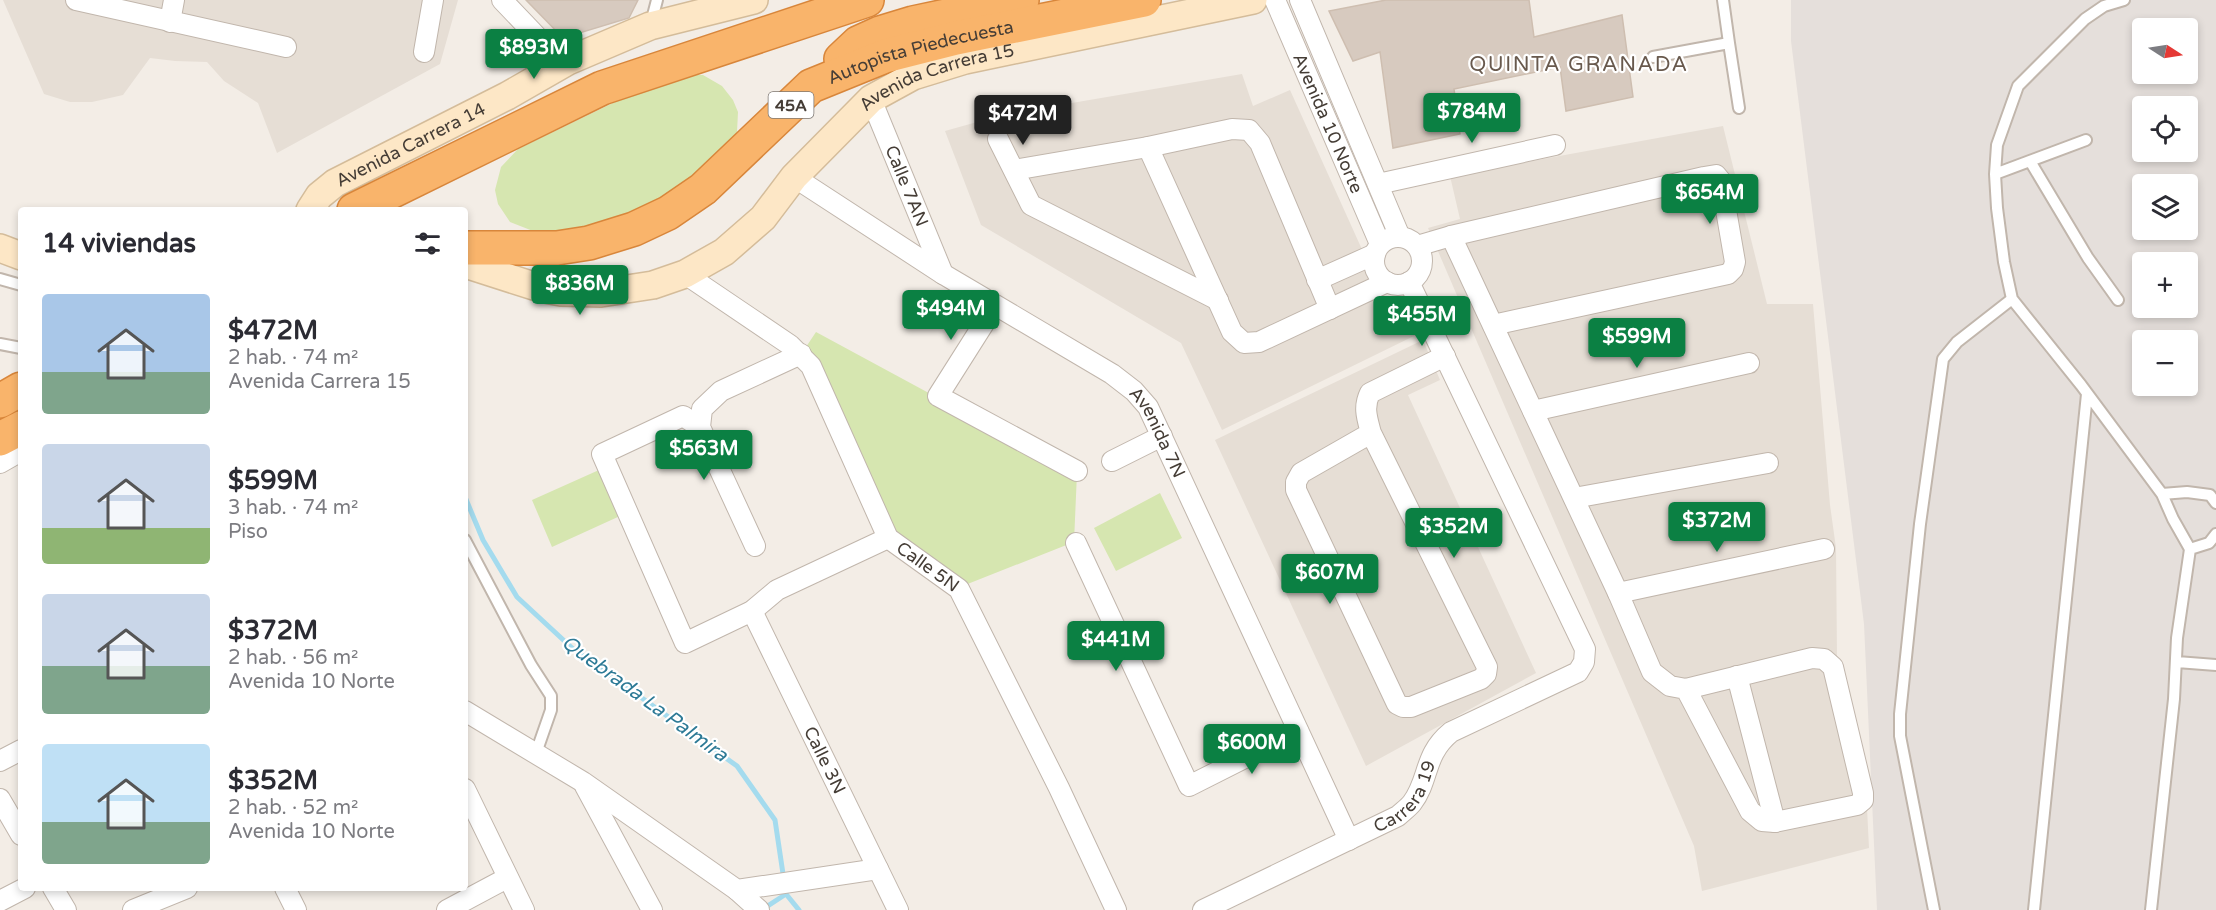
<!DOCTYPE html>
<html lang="es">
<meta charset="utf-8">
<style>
body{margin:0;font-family:"Varela Round",sans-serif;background:#f7f7f7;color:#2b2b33;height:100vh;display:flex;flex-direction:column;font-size:22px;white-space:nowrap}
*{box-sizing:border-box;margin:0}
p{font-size:20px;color:#7c7c81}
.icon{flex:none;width:33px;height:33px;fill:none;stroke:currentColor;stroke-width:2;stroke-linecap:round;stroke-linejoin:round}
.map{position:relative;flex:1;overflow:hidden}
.sheet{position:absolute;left:18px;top:207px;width:450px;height:684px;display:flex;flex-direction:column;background:#fff;border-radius:6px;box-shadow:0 3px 9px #0003}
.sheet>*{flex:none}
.needle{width:39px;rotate:102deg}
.fabs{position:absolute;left:2132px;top:18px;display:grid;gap:12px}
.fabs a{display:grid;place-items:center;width:66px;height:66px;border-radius:6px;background:#fff;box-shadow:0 3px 9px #0003;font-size:30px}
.price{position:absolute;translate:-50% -51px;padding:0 14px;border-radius:6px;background:#0b8043;color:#fff;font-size:20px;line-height:39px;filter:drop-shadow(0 2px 3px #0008)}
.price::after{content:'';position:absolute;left:50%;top:36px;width:18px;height:14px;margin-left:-9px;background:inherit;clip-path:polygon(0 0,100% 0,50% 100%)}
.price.current{background:#222;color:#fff}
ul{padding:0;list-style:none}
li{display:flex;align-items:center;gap:18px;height:150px;padding:0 24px}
li span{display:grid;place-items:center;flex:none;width:168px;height:120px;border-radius:6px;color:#555}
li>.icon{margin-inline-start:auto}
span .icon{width:72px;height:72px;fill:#fffc;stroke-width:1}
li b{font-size:26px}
h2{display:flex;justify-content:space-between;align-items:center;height:72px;padding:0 24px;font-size:26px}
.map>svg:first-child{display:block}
.residential{fill:#e6ded5}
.industrial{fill:#e5dfdb;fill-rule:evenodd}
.green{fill:#d6e6b0}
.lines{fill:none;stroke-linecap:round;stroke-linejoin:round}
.stream{stroke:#a4dbee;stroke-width:5}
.building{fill:#d7cabf;stroke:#cebeb0;stroke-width:1.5}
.lane-casing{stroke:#c1b6ac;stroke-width:14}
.street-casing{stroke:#c1b6ac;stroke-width:22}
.secondary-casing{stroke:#d4bc9a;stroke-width:30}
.highway-casing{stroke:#d8863b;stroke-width:36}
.lane{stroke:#fff;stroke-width:10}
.street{stroke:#fff;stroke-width:20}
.secondary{stroke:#fde7c6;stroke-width:27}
.highway{stroke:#f9b46b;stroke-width:33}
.labels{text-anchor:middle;stroke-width:4.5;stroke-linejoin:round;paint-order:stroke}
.shield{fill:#fff;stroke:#7d7772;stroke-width:1.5}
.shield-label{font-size:16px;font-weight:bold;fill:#453d36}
.street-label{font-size:18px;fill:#453d36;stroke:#fff}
.water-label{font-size:20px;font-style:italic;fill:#2d7a96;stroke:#fff}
.quarter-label{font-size:21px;letter-spacing:1.5px;fill:#68594d;stroke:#fff}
</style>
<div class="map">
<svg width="2216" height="910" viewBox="0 0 2216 910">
<rect width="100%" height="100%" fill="#f3ede6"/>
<path class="residential" d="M 3,0 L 458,0 L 440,64 L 277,153 L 258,103 L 224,81 L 207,62 L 175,61 L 150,58 L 123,95 L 92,102 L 70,102 L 44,94 Z
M 1242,74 L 1253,106 L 1290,90 L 1388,307 L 1403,300 L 1418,334 L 1222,430 L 1181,343 L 981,225 L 945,131 L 1002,115 Z
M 1723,126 L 1767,304 L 1813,304 L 1830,505 L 1836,548 L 1837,657 L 1867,808 L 1869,848 L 1702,891 L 1694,846 L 1428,228 L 1460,219 L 1450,176 Z
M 1423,340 L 1440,380 L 1408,395 L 1536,673 L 1366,766 L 1215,440 Z"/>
<path class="industrial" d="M 1791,0 L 2216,0 L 2216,910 L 1877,910 L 1864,624 L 1791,41 ZM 2142,28 L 2187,28 L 2187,74 L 2142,74 ZM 2142,106 L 2187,106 L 2187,152 L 2142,152 ZM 2142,184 L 2187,184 L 2187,230 L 2142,230 ZM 2142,262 L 2187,262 L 2187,308 L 2142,308 ZM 2142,340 L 2187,340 L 2187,386 L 2142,386 Z"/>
<path class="green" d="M 682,75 L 703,75 L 722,86 L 733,100 L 738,112 L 737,132 L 724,154 L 667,198 L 586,232 L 538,233 L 510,222 L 498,204 L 495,190 L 501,167 L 518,149 L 650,85 Z
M 816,332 L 1077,473 L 1074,542 L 960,587 L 889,537 L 802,353 Z
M 599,470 L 620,516 L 552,547 L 532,500 Z
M 1160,493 L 1182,538 L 1116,571 L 1094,528 Z"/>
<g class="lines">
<path class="stream" d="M 465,497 L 483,540 L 517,597 L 572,648 L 737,766 L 775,820 L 786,894 L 799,910
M 763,909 L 786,894"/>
</g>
<path class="building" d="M 526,0 L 638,0 L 629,18 L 563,38 Z
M 1386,0 L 1529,0 L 1534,37 L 1622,15 L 1633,97 L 1566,111 L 1560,67 L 1454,89 L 1460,134 L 1393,148 L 1380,52 L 1353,61 L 1329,11 Z"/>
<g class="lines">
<defs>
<path id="lane" d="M 651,23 L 657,0
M 1729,43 L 1739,108
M 1653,57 L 1729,43 L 1723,0
M 2030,161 L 2088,258 L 2118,300
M 1995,174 L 2086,140
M 0,279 L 21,285
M 2012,299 L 2081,385 L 2162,494 L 2173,519 L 2190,549 L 2177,638 L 2174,699 L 2151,910
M 0,344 L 21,348
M 2162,494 L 2187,492 L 2210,495 L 2216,503
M 465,540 L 531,665 L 551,696 L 551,710 L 536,753
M 2190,549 L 2209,543 L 2216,534
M 2177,662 L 2216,665
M 1934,910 L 1900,736 L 1900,714 L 1920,524 L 1943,359 L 1957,342 L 2012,299 L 2004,262 L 1997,208 L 1995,174 L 1997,145 L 2018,86 L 2085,19 L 2104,6 L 2124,0
M 2034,910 L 2087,394"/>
<g id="street">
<path d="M 76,0 L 286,47"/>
<path d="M 502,0 L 543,43 L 568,61"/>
<path id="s1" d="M 1275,0 L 1380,244"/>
<path d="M 1300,0 L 1400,237"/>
<path d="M 170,22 L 174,0"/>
<path d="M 424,52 L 433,0"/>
<path id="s2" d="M 871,99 L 943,274"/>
<path d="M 998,139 L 1031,205 L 1218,300"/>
<path d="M 1148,147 L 1232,332 L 1244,343 L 1259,342 L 1387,282"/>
<path d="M 1014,170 L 1148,147 L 1232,129 L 1249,130 L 1260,143 L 1330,309"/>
<path id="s3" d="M 794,177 L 943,274 L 1112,374 L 1134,391 L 1148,407 L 1349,840"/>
<path d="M 1378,184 L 1555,145"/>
<path d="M 1451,236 L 1618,593 L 1652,672 L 1670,686 L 1686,689 L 1750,811 L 1762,821 L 1775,822 L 1857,805 L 1863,800 L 1863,793 L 1833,667 L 1824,659 L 1812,658 L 1686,689"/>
<circle cx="1398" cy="261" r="24"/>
<path d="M 1417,246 L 1451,236 L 1704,177 L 1716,175 L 1721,181 L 1735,262 L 1733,269 L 1728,274 L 1493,325"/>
<path id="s4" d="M 685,274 L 790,345 L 811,366 L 888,538 L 959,589 L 1059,788 L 1116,910"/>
<path d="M 1317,280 L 1375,254"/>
<path d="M 995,306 L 938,396 L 1077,471"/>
<path d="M 1533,411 L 1749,363"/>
<path d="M 700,427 L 683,416 L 602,454 L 685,643 L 752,611 L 777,590 L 888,538"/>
<path d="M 1371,433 L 1301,473 L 1296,482 L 1296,490 L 1397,704 L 1403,707 L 1411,707 L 1481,679 L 1486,674 L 1487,667 L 1371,433 C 1367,418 1363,407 1370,393 L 1445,356"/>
<path d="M 1112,461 L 1162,436"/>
<path d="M 0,463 L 21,451"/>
<path d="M 1574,498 L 1768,463"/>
<path d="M 1076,543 L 1189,786 L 1298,731"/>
<path d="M 755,546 L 700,427 L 702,409 L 721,391 L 801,354"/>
<path d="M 1618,593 L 1824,549"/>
<path id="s5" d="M 752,611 L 898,910"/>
<path d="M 1737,676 L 1775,822"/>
<path d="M 465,711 L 583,782 L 737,890 L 878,869"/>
<path d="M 0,761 L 21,750"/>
<path d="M 585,786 L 652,910"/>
<path d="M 465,789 L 524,910"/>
<path d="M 0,799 L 21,835"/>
<path d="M 53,888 L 66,910"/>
<path d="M 285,888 L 296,910"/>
<path d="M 737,890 L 759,910"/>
<path d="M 0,901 L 25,888"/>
<path d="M 133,910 L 187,888"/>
<path d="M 447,910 L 507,878"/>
<path id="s6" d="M 1203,910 L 1398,816 C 1402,812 1408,808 1412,803 C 1430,779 1423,755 1451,732 L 1578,672 L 1584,662 L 1585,649 L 1409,282"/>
</g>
<g id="secondary">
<path id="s7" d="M 310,210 L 319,196 L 335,183 L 507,96 L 568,61 L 650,26 L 754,0"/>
<path d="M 0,248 L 21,256"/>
<path id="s8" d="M 465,264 L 540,288 L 561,292 L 601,293 L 653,285 L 685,274 L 724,252 L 763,218 L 794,177 L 871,99 L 913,76 L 965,60 L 1253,0"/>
</g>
<g id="highway">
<path d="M 841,59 L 858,43 L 880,33 L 913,23 L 1022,0"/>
<path d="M 354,210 L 602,88 L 867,0"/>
<path id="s9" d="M 465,248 L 557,248 L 589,243 L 634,229 L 668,213 L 703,189 L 811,86 L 885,56 L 956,38 L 1144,0"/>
<path d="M 0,401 L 21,389"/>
<path d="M 0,439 L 21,428"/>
</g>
</defs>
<use href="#lane" class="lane-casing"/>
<use href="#street" class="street-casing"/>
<use href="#secondary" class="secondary-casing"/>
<use href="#highway" class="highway-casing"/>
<use href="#lane" class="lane"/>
<use href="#street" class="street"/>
<use href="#secondary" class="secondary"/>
<use href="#highway" class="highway"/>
</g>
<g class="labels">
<rect class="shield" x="768.5" y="92" width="45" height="26" rx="4.5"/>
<g class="shield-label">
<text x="791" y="111">45A</text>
</g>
<g class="street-label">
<text dy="6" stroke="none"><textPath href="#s9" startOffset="516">Autopista Piedecuesta</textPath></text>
<text dy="6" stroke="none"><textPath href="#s8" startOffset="554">Avenida Carrera 15</textPath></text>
<text dy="6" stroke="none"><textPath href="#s1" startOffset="134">Avenida 10 Norte</textPath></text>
<text dy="6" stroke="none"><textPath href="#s7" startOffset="122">Avenida Carrera 14</textPath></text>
<text dy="6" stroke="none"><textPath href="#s2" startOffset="94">Calle 7AN</textPath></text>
<text dy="6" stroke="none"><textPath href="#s3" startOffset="450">Avenida 7N</textPath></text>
<text dy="6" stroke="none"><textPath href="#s4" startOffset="394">Calle 5N</textPath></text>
<text dy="6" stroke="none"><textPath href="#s5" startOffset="166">Calle 3N</textPath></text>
<text dy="6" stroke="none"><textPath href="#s6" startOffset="236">Carrera 19</textPath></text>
</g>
<g class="water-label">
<text transform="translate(645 698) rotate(36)" y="7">Quebrada La Palmira</text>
</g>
<g class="quarter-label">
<text x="1579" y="71">QUINTA GRANADA</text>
</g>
</g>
</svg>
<div class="fabs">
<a><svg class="needle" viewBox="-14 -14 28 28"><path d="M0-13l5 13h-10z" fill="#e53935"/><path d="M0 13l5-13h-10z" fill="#7c7c81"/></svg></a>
<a><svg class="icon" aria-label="locate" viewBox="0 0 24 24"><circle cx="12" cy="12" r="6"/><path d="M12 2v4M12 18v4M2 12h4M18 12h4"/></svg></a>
<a><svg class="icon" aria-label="layers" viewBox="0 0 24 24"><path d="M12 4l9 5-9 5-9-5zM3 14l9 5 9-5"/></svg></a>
<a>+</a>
<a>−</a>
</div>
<b class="price" style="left:534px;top:80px">$893M</b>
<b class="price" style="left:1472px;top:144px">$784M</b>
<b class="price current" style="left:1023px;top:146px">$472M</b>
<b class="price" style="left:1710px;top:225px">$654M</b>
<b class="price" style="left:580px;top:316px">$836M</b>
<b class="price" style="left:951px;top:341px">$494M</b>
<b class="price" style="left:1422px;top:347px">$455M</b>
<b class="price" style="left:1637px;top:369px">$599M</b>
<b class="price" style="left:704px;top:481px">$563M</b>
<b class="price" style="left:1717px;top:553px">$372M</b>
<b class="price" style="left:1454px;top:559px">$352M</b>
<b class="price" style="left:1330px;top:605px">$607M</b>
<b class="price" style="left:1116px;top:672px">$441M</b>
<b class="price" style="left:1252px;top:775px">$600M</b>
<section class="sheet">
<h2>14 viviendas<svg class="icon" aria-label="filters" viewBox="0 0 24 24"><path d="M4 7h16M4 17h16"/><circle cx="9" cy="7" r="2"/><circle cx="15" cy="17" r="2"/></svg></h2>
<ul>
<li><span style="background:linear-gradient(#a9c7e8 65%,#7fa58c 0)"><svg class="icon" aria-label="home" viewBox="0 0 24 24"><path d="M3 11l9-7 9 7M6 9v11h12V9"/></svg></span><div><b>$472M</b><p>2 hab. · 74 m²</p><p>Avenida Carrera 15</p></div></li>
<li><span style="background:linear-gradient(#c9d6e8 70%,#8fb573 0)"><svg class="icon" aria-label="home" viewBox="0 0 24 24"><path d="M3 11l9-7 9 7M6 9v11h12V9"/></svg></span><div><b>$599M</b><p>3 hab. · 74 m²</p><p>Piso</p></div></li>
<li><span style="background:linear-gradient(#c9d6e8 60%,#7fa58c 0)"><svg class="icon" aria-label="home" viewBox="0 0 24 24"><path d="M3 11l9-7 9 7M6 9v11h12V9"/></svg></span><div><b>$372M</b><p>2 hab. · 56 m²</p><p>Avenida 10 Norte</p></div></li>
<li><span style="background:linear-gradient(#bfe0f5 65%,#7fa58c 0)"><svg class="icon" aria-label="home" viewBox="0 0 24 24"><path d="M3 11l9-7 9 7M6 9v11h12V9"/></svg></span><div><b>$352M</b><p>2 hab. · 52 m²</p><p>Avenida 10 Norte</p></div></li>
</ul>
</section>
</div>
